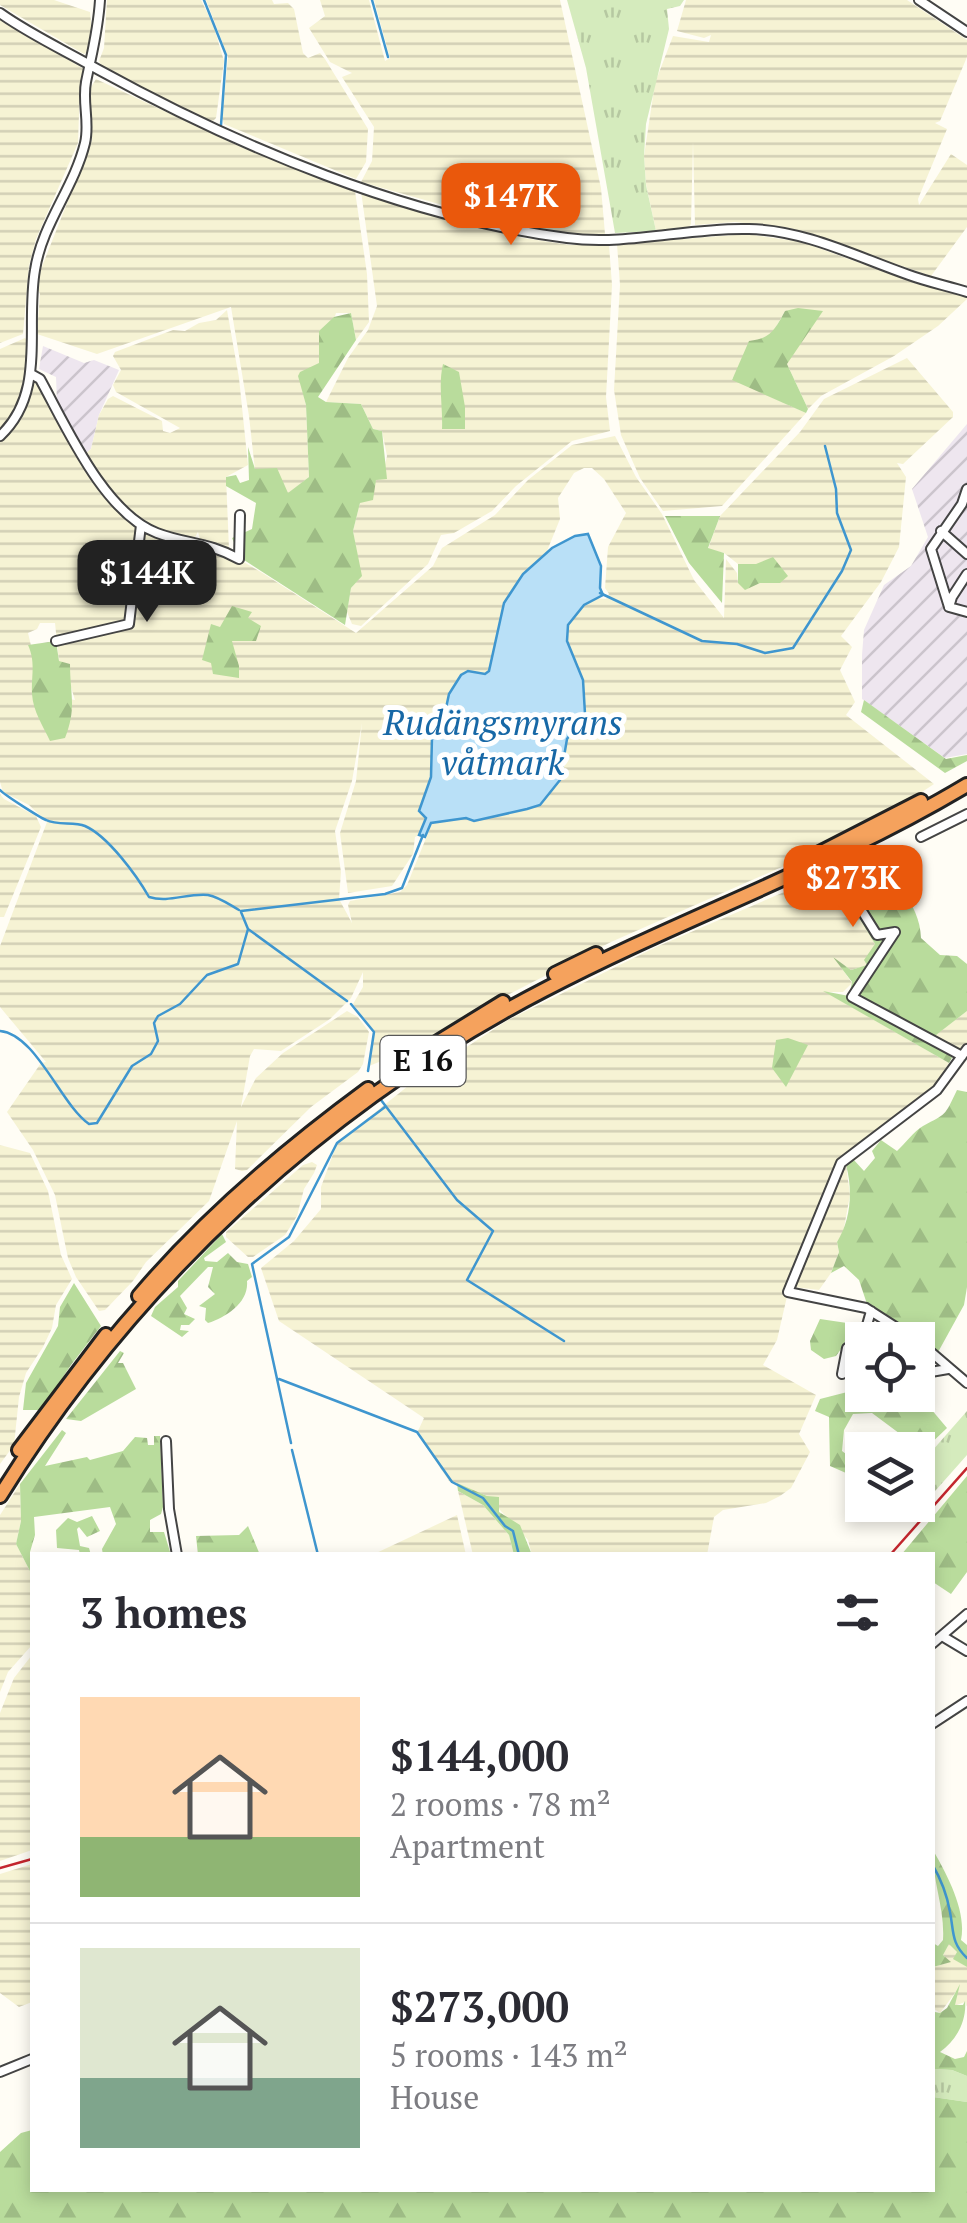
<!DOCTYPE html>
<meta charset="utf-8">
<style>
body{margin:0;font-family:"PT Serif",serif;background:#f7f7f7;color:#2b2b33;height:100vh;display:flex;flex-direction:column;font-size:38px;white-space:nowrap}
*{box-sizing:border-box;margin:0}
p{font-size:32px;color:#7c7c81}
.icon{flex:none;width:55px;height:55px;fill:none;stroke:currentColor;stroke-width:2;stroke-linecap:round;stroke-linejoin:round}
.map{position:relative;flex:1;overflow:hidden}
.panel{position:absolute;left:30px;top:1552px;width:905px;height:640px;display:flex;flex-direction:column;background:#fff;border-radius:0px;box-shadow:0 5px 15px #0003}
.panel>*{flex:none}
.tools{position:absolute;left:845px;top:1322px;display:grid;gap:20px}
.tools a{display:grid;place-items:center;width:90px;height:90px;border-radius:0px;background:#fff;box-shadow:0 5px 15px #0003;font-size:50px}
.price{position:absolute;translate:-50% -85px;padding:0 22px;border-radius:20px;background:#ea580c;color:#fff;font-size:32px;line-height:65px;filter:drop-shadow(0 2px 5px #0008)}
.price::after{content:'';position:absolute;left:50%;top:60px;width:30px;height:22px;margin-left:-15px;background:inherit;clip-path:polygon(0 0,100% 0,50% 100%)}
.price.on{background:#222;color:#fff}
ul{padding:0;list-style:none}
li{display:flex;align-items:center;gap:30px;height:250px;padding:0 50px}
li+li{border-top:2px solid #e1e1e2}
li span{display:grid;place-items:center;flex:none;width:280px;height:200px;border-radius:0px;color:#555}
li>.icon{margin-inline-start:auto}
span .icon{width:120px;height:120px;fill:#fffc;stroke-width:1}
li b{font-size:42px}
h2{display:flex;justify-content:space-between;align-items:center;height:120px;padding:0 50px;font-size:42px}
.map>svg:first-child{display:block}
.industrial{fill:url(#industrial-furrows)}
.farmland{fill:url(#farmland-rules);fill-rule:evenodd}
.grass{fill:url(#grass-tufts)}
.forest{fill:url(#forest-firs)}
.water{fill:#b9e0f7;stroke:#3f96cf;stroke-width:2.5}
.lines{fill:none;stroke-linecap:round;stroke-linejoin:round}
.stream{stroke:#3f96cf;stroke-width:2.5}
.minor-casing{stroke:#444;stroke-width:12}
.highway-casing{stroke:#222;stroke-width:18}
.minor{stroke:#fff;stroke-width:8}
.highway{stroke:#f5a25d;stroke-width:12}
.rail{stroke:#c4262e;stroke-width:2.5}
.labels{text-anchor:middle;stroke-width:10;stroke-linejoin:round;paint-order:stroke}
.shield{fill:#fff;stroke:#585858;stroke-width:2.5}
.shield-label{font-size:30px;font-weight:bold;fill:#111}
.water-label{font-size:35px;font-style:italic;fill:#1768a6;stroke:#fff}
</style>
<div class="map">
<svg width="967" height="2223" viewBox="0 0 967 2223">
<defs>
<pattern id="industrial-furrows" width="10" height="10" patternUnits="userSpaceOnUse" patternTransform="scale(2.5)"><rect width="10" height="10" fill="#eee6ef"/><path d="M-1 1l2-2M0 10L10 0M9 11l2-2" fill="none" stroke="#cbc4cc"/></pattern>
<pattern id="farmland-rules" width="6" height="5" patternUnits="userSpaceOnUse" patternTransform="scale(2.5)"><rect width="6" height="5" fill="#f6f3d4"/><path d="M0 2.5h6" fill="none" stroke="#d2cfb5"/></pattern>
<pattern id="grass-tufts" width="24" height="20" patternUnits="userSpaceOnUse" patternTransform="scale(2.5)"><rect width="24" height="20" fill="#d5ebbd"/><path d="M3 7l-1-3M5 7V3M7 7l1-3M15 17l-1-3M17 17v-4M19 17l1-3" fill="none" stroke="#b6c8a1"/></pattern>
<pattern id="forest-firs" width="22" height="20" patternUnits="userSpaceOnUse" patternTransform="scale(2.5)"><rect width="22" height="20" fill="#b9dc9c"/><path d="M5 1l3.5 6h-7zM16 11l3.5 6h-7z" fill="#9ebc85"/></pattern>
</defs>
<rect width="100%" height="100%" fill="#fffdf5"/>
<path class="industrial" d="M 43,346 L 84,363 L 94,360 L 119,370 L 99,415 L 91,449 L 85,454 L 57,402 L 56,377 L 39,369 Z
M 967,424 L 967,754 L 945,758 L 862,699 L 862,655 L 864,630 L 884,585 L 911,566 L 928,537 L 912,489 Z"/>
<path class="farmland" d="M 0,0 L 54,0 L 90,12 L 92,33 L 89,52 L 84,54 L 0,5 Z
M 107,0 L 201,0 L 213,24 L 224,61 L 216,118 L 213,121 L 207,119 L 103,68 L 99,61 L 104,48 Z
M 206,0 L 272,0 L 274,4 L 288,3 L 294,9 L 303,53 L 308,58 L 320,53 L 325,59 L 368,129 L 366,162 L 356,179 L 224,124 L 222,118 L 228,57 Z
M 320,0 L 369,0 L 385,61 L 390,58 L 374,0 L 560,0 L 601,188 L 605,234 L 578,234 L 517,226 L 361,182 L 372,161 L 374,127 L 342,77 L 352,73 L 330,62 L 309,28 L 325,16 Z
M 686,0 L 907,0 L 967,40 L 967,57 L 940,121 L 935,123 L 947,129 L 918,199 L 919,205 L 951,154 L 967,165 L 967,227 L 931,276 L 790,228 L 735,222 L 695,225 L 693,142 L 691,224 L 689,227 L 656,231 L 646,184 L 644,156 L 655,83 L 673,36 L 709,42 L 711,35 L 704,38 L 677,31 Z
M 0,20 L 84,69 L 80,85 L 78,143 L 36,239 L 29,266 L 23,334 L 0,343 Z
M 96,79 L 241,147 L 355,191 L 367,274 L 369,322 L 356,340 L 351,313 L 336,313 L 333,322 L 319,331 L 319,364 L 299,376 L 306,405 L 309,477 L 288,494 L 255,470 L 249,416 L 231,307 L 97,354 L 37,334 L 40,294 L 37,287 L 41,269 L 92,140 L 90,89 Z
M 361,191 L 517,237 L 570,245 L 609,245 L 612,285 L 606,397 L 610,431 L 572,441 L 516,486 L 492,511 L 454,533 L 441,535 L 428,564 L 361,626 L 352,624 L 347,612 L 351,588 L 361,576 L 353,531 L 360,503 L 384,469 L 387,456 L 382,431 L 373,429 L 361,404 L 326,402 L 348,358 L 368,330 L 377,306 Z
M 747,234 L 802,242 L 915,283 L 967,296 L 967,299 L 938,326 L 894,356 L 821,396 L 808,409 L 787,364 L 785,311 L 772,334 L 763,339 L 732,379 L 806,413 L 722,506 L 663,511 L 640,478 L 621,435 L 614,390 L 620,285 L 617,244 Z
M 227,310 L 239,378 L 248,465 L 226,477 L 229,549 L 200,539 L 198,532 L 194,539 L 225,551 L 264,574 L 356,633 L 433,566 L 442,548 L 495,515 L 528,480 L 572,445 L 615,436 L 636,477 L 662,514 L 694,580 L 724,618 L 726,559 L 737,573 L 738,583 L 780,583 L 756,564 L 738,564 L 724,553 L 708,549 L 720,516 L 800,432 L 824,399 L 907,358 L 953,412 L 953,417 L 903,464 L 897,463 L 906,477 L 899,547 L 881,582 L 841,636 L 852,647 L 840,670 L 855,702 L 846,715 L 934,784 L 883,818 L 816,852 L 611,942 L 498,1000 L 429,1042 L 369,1066 L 375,1032 L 353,1004 L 363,987 L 363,972 L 351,998 L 330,1019 L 281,1051 L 254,1049 L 250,1056 L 241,1107 L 256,1078 L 283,1053 L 347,1011 L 358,1017 L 369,1032 L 363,1064 L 358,1072 L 311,1107 L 247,1170 L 242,1171 L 235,1169 L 237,1121 L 209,1201 L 146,1262 L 133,1281 L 105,1310 L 99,1311 L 76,1277 L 68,1258 L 55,1195 L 33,1150 L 7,1112 L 41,1063 L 46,1062 L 0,1007 L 0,946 L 47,822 L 29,805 L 3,792 L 0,782 L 0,436 L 13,423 L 31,374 L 40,379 L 85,454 L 91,449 L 99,415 L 108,399 L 113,396 L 162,421 L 163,431 L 170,433 L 180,428 L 116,392 L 113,385 L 121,370 L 113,356 L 115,352 L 173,330 L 185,331 L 199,323 L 216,320 ZM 584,468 L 592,468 L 604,479 L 626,513 L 608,547 L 605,588 L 609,594 L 606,599 L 593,598 L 570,619 L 568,625 L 567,641 L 583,680 L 585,714 L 567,739 L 560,780 L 546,797 L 528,809 L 474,821 L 466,818 L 433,821 L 407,885 L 400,892 L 350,901 L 348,905 L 352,923 L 339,899 L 341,872 L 335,831 L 352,781 L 362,723 L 356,781 L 340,833 L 348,893 L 392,886 L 413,854 L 415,837 L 419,835 L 426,818 L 419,810 L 431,777 L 432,750 L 445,718 L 449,694 L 464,673 L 485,674 L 489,671 L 504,603 L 523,574 L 547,551 L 560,519 L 558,498 L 574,473 ZM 40,623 L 55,623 L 59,662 L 69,664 L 70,684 L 75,700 L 32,693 L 34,658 L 28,633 L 37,629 Z
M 25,338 L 28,341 L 28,360 L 23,395 L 12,417 L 0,429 L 0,349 Z
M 0,794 L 4,799 L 36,816 L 41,827 L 4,917 L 0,917 Z
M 831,872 L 875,944 L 868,965 L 851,970 L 836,960 L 852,983 L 843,992 L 826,992 L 949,1063 L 935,1086 L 841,1163 L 788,1292 L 777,1340 L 763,1365 L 816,1395 L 799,1434 L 810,1452 L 791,1488 L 780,1496 L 766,1503 L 723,1510 L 714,1517 L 707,1555 L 532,1555 L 528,1540 L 487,1496 L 449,1481 L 417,1433 L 424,1418 L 279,1321 L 261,1268 L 294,1241 L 321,1209 L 321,1187 L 337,1143 L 413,1082 L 508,1020 L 656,947 Z
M 967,1011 L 967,1049 L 962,1056 L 930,1039 Z
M 0,1145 L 30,1153 L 48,1191 L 61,1255 L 72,1279 L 56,1305 L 52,1328 L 43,1347 L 26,1373 L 19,1397 L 14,1445 L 0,1464 Z
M 312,1162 L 317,1165 L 314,1173 L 304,1189 L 297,1216 L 285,1235 L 253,1257 L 248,1257 L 226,1237 L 226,1232 L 303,1165 Z
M 846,1165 L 850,1195 L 843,1233 L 837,1242 L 839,1252 L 831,1273 L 819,1290 L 794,1287 L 842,1168 Z
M 20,1484 L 21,1521 L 16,1544 L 32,1575 L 32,1645 L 8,1672 L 0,1692 L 0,1515 Z
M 458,1491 L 483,1505 L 509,1535 L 514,1555 L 473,1555 Z
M 457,1515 L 466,1555 L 372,1555 Z
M 32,1655 L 32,1850 L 0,1861 L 0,1713 L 14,1678 Z
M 32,1864 L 32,2002 L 19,2007 L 0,1993 L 0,1874 Z
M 949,1943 L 957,1952 L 954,1959 L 967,1967 L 967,2006 L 965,2002 L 954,2006 L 958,1989 L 940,2013 L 933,2008 L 933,1967 L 950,1962 L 943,1955 Z"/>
<path class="grass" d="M 567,0 L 684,0 L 680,6 L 667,9 L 669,29 L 646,124 L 644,156 L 646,185 L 656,231 L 615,233 L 586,68 Z
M 967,1411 L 967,1455 L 928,1499 L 918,1489 L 918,1467 Z
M 933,2069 L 952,2070 L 967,2076 L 967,2102 L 933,2097 Z"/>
<path class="forest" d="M 798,308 L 823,311 L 787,364 L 808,409 L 806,413 L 732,380 L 749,341 C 771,339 775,329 785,311 Z
M 351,313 L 356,340 L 318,397 L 326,402 L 361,404 L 373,429 L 382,431 L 387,479 L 376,480 L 373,500 L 360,503 L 353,531 L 362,576 L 351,588 L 345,625 L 241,558 L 232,538 L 252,529 L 256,503 L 226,486 L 226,477 L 236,475 L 240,483 L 249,480 L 248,447 L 255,469 L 277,468 L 288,493 L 309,477 L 306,405 L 298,376 L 300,372 L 319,363 L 319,331 L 334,317 Z
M 443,364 L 459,372 L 465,407 L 465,429 L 442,429 C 443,407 438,385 443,364 Z
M 665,516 L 720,516 L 708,548 L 724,553 L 722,603 L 689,563 Z
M 773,557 L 788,576 L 780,583 L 760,583 L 745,590 L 738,583 L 738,564 L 756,564 Z
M 232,606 L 252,612 L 248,618 L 261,626 L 256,641 L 232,641 L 239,666 L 239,678 L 213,674 L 211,663 L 202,660 L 211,624 L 220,627 Z
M 56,641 L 59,661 L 70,664 C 70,694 77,707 65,738 L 50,741 C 43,726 33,711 32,694 C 31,675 36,663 28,645 Z
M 864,700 L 946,759 L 967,755 L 967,761 L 945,773 L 861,712 Z
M 869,851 C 890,879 920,901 921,938 L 940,955 L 957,956 L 967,964 L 967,1011 L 927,1042 L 953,1056 L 949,1063 L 823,991 L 849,996 L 852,982 L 833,957 L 851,970 L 867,965 L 864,960 L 875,944 L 831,872 L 845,865 L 851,872 L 848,880 L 862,894 L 879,889 L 873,877 L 863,878 L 857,869 L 867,862 L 865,853 Z
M 788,1038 L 808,1045 L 786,1087 L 772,1068 L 776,1040 Z
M 957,1090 L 967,1092 L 967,1287 L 964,1305 L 937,1354 L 868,1307 L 859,1280 L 844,1266 L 831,1273 L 839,1252 L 837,1242 C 851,1220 853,1190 846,1165 L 853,1159 L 864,1171 L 875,1158 L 872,1151 L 881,1140 L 897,1151 C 905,1144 914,1131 923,1126 C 947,1113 944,1117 957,1090 Z
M 222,1234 L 226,1242 L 204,1258 L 205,1261 L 217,1262 L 228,1253 L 237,1262 L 248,1264 L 252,1277 L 247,1281 C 249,1302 227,1317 208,1323 L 205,1320 L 206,1308 L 199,1306 L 215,1294 L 208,1287 L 213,1267 L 208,1267 L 180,1296 L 187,1308 L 184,1314 L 195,1319 L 189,1325 L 181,1325 L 180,1330 L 189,1331 L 182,1337 L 151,1316 L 155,1307 L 178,1287 L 178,1281 Z
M 74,1283 L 101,1326 L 71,1365 L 41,1410 L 23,1410 L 26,1383 L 58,1326 L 60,1307 Z
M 820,1319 L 847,1323 C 849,1337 844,1345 836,1356 L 824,1359 L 811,1350 L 810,1341 Z
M 862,1341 L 862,1395 L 920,1396 L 947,1428 L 923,1451 L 872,1413 L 853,1414 L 844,1430 L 842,1451 L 862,1466 L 862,1480 L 830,1466 L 829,1417 L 815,1411 L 820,1399 L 859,1389 L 857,1365 L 848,1353 L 860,1353 Z
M 120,1351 L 124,1353 L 118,1363 L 123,1363 L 136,1389 L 81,1421 L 66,1419 Z
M 62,1430 L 66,1433 L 45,1466 L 87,1457 L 90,1460 L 123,1451 L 135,1437 L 147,1438 L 148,1445 L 154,1445 L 154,1436 L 160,1436 L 163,1507 L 161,1514 L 150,1520 L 150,1532 L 164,1532 L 171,1555 L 103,1555 L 102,1549 L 116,1524 L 110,1507 L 34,1517 L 35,1535 L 30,1552 L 53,1554 L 32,1555 L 32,1575 L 16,1544 L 21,1521 L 20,1484 Z
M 967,1476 L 967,1572 L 951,1594 L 933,1582 L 932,1555 L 901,1555 Z
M 457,1483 L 487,1496 L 499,1497 L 499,1512 L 520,1525 L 532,1555 L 514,1555 L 509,1535 L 483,1505 L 458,1491 Z
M 92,1516 L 100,1531 L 87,1537 L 79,1527 L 77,1529 L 80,1546 L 89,1548 L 91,1555 L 80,1555 L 79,1550 L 57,1548 L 56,1530 L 68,1518 L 77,1522 Z
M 248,1526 L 260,1555 L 198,1555 L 196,1536 L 239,1535 Z
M 933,1850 C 947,1875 967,1911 961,1940 L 967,1945 L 967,1967 L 953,1959 L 957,1952 L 949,1944 L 943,1955 L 951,1962 L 933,1967 L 933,1943 L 938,1946 L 943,1940 C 945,1908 932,1881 933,1850 Z
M 960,1984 L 955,2005 L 963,2005 L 965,2001 C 967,2021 956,2041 940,2052 L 955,2059 L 964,2057 L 967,2051 L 967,2076 L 952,2070 L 933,2069 L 933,2008 L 935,2005 L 935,2012 L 940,2013 L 947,2008 Z
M 933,2097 L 967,2102 L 967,2223 L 0,2223 L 0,2152 L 21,2133 L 32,2130 L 32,2190 L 932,2190 Z"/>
<path class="water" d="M 588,534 L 601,566 L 600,588 L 603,595 L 584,605 L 568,625 L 567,641 L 583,680 L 585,714 L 567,739 L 560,780 L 540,805 L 527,809 L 474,821 L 466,818 L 431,823 L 425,837 L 419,835 L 426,818 L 419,811 L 431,777 L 432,737 L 443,722 L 449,694 L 461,675 L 468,671 L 485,674 L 489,671 L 504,603 L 523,574 L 552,548 L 575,536 Z"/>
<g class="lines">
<path class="stream" d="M 204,0 L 226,55 L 221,125
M 372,0 L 388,57
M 600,593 L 702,641 L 737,644 L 765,653 L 793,648 L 842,571 L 851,550 L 837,513 L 836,489 L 825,446
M 0,790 C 3,794 39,817 46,820 C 58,826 74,821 85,826 C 108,836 137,876 149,897 C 169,903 187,893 208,895 C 219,897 230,905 239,910
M 241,911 L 385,894 L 402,888 L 423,835
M 241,912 L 248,929 L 347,1001
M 351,1004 L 374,1032 L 368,1071
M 0,1031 C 36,1034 61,1105 89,1124 L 97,1123 L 132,1066 L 151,1054 L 158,1041 L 154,1023 L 158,1016 L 180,1004 L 207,975 L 238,964 L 248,929
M 381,1100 L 457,1200 L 493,1231 L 467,1280 L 564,1341
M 279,1379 L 417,1432 L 452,1482 L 483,1498 L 505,1526 L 513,1531 L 519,1555
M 291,1443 L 252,1264 L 289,1237 L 337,1143 L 385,1107
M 292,1450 L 318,1555
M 932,1864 C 941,1879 947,1895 950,1912 C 954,1932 951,1943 967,1958"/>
<defs>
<path id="minor" d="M 919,0 L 967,32
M 0,13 C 31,35 66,51 99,70 C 239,147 408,218 567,238 C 628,246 689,227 749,229 C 805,230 857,257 909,275 C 928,282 948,286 967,292
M 31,374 L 40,379 C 66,426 104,513 157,533 C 186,544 209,542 239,559 L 240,515
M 0,436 C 47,392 25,327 35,270 C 42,224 74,188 85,143 C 90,123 82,102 86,82 C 92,52 98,32 100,0
M 941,531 L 967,554
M 949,607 L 931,549 L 962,504 L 967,489
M 949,607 L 952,597 L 967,574
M 949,607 L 967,612
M 56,641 L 129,624 L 141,525
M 921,837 L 967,814
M 854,884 L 852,895 L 877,935 L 895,932
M 895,932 L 852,997 L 962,1056
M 916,1340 L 866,1308 L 788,1292 L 841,1163 L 937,1090 L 967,1049
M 918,1341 L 967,1383
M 842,1374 L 847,1348 L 863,1339 L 871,1311
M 918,1378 L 925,1373 L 948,1369
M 851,1399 L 883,1400 L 891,1395
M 166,1441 L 169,1509 L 177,1555
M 942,1636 L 967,1651
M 932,1644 L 967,1614
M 932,1724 L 967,1701
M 0,2072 L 32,2059"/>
<path id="highway" d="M 806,860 L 921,801
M 555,974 L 596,954
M 430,1047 L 503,1002
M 139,1296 C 205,1218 285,1150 368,1089
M 19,1450 L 106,1335
M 0,1496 C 131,1284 322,1105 544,990 C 683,917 832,866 967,785"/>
</defs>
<use href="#minor" class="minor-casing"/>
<use href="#highway" class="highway-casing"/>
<use href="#minor" class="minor"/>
<use href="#highway" class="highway"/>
<path class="rail" d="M 890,1555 L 967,1468
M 0,1868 L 32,1859"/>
</g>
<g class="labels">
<rect class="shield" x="380.5" y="1036" width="85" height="50" rx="8"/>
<g class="shield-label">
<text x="423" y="1071">E 16</text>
</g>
<g class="water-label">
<text x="503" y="735">Rudängsmyrans<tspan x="503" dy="40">våtmark</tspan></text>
</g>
</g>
</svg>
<div class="tools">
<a><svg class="icon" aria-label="locate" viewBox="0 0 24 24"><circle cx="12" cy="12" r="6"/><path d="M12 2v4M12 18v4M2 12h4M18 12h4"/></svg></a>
<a><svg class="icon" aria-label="layers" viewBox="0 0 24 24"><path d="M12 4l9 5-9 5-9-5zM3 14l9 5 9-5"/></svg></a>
</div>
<b class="price" style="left:511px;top:248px">$147K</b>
<b class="price on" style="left:147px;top:625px">$144K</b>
<b class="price" style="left:853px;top:930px">$273K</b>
<section class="panel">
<h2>3 homes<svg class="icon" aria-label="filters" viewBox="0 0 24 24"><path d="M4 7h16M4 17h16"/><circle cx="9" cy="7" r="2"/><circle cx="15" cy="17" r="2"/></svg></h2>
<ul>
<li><span style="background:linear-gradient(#ffd9b3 70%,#8fb573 0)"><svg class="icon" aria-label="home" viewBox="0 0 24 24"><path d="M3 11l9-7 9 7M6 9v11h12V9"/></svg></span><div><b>$144,000</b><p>2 rooms · 78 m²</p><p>Apartment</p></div></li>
<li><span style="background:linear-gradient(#dfe7d0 65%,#7fa58c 0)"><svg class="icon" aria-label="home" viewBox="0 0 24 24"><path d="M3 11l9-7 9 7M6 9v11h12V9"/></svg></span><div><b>$273,000</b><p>5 rooms · 143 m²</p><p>House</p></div></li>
</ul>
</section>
</div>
